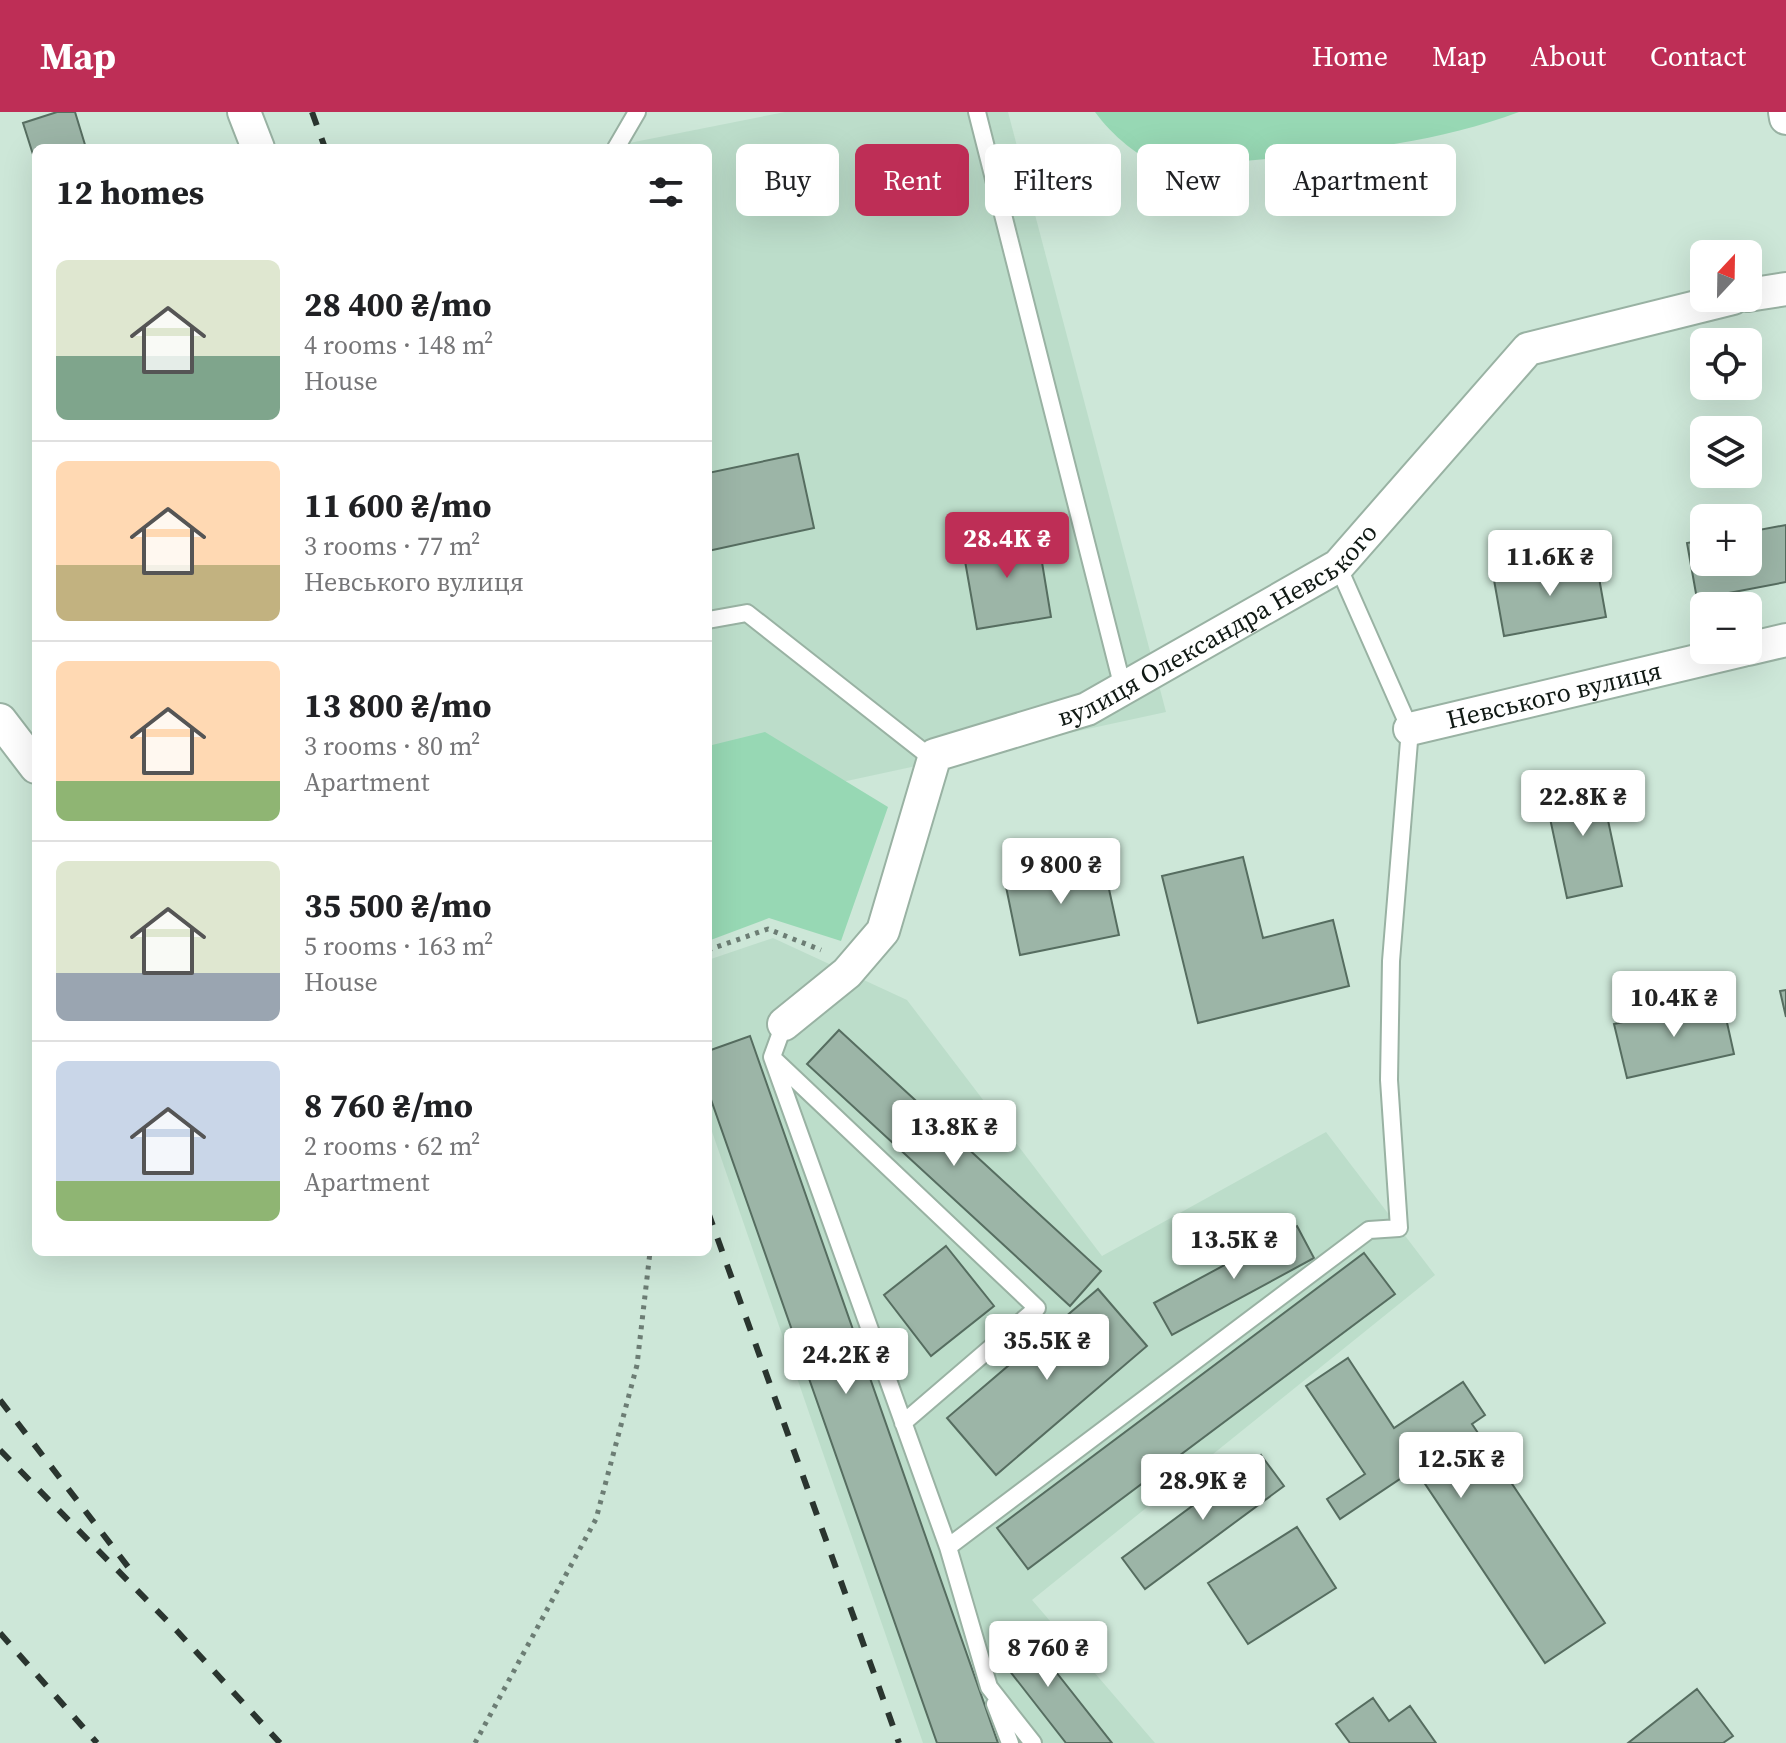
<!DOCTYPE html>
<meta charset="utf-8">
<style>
body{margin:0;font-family:"Source Serif 4",serif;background:#f2f2f2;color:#202124;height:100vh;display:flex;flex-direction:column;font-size:30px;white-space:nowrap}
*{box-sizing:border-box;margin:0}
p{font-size:26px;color:#757577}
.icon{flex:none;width:44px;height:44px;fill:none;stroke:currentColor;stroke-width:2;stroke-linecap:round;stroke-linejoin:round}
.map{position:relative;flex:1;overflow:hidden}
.panel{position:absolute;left:32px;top:32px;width:680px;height:1112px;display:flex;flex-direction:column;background:#fff;border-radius:12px;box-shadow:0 8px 32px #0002}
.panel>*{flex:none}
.guide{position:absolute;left:736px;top:32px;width:760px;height:72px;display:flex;gap:16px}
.needle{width:52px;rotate:22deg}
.fabs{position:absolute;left:1690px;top:128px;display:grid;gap:16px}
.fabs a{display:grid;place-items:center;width:72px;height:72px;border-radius:12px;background:#fff;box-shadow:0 8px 32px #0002;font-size:40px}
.price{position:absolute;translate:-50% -68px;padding:0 18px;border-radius:8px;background:#fff;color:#222;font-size:26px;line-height:52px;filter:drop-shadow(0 2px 4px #0008)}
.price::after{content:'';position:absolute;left:50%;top:48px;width:24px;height:18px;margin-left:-12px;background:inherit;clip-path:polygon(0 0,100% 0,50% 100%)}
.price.current{background:#be2e56;color:#fff}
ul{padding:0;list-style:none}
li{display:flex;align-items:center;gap:24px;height:200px;padding:0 24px}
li+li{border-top:2px solid #e0e0e0}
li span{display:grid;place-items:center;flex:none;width:224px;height:160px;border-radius:12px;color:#555}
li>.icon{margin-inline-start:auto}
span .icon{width:96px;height:96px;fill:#fffc;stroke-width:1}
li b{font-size:34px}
h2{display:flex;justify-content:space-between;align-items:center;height:96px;padding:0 24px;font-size:34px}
.pill{padding:0 28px;border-radius:12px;background:#fff;box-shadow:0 8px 32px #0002;font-size:28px;line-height:72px}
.pill.current{background:#be2e56;color:#fff}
header{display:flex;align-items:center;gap:48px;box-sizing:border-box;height:112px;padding:0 40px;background:#be2e56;color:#fff}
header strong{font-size:38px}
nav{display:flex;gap:44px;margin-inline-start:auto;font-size:28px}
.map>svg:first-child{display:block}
.built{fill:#bcddca}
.green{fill:#97d8b4}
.building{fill:#9cb5a7;stroke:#566d60;stroke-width:2}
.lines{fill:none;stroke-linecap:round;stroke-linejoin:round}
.lane-casing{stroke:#99b2a3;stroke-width:20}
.street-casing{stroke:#99b2a3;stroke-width:36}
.path{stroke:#6c7d74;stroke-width:5;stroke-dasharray:4 6;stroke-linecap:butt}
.lane{stroke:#fff;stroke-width:16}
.street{stroke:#fff;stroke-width:32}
.rail{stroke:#2a352f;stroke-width:6;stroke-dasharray:14 14;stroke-linecap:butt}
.labels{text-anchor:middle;stroke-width:8;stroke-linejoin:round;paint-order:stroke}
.street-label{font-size:26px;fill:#101914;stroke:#daf5e5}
</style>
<header>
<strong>Map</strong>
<nav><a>Home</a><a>Map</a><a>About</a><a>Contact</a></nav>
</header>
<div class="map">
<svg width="1786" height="1631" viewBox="0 0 1786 1631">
<rect width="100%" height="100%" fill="#cde7d8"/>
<path class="built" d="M 785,0 L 1008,0 L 1166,600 L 708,699 L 708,36 L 604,36 Z
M 773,826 L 907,888 L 1102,1144 L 1326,1020 L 1435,1163 L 1032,1488 L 1155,1631 L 923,1631 L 708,1008 L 708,848 Z"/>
<path class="green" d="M 1095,0 L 1519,0 C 1427,35 1320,42 1222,51 C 1207,52 1182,59 1167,55 C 1139,47 1112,23 1095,0 Z
M 765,620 L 888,695 L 841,829 L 769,806 L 708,829 L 708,634 Z"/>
<path class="building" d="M 57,0 L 75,0 L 86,36 L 36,36 L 36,52 L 23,11 Z
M 798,342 L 814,416 L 708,439 L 708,361 Z
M 1786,413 L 1786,470 L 1697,487 L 1687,431 L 1704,428 L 1704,450 L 1748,450 L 1748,420 Z
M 1037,420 L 1051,505 L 977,517 L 962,432 Z
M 1596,449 L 1606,505 L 1504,524 L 1494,468 Z
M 1599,666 L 1622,774 L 1567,786 L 1544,678 Z
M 1102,745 L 1119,823 L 1020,843 L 1004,765 Z
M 1243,745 L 1263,826 L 1333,808 L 1349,874 L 1198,911 L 1162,764 Z
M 1786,878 L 1786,905 L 1780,879 Z
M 1722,888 L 1734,942 L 1627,966 L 1614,912 Z
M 839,918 L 1101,1159 L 1070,1194 L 807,952 Z
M 750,924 L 998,1631 L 937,1631 L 708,979 L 708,939 Z
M 1297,1114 L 1314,1146 L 1172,1223 L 1154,1191 Z
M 946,1134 L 994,1194 L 931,1244 L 884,1183 Z
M 1364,1141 L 1395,1182 L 1028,1457 L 997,1416 Z
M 1098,1177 L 1147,1234 L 996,1363 L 947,1306 Z
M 1348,1246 L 1394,1316 L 1463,1270 L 1485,1303 L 1472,1312 L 1605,1511 L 1545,1551 L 1415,1357 L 1340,1407 L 1327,1387 L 1365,1362 L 1306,1274 Z
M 1261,1343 L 1284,1374 L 1145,1477 L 1122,1446 Z
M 1297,1415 L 1336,1476 L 1248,1532 L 1208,1471 Z
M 1019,1513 L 1112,1631 L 1066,1631 L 991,1535 Z
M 1697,1577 L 1733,1624 L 1723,1631 L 1628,1631 Z
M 1373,1586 L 1389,1609 L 1410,1594 L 1436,1631 L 1350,1631 L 1336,1612 Z"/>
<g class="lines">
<defs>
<path id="lane" d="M 977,0 L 1123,576
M 616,36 L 637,0
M 708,508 L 747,501 L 934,648
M 784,912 L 772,945 L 948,1435 L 1369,1118 L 1399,1116 L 1389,968 L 1391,849 L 1410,617 L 1338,454
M 776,949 L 1037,1196 L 903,1311
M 948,1435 L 989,1575 L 1033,1631
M 995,1592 L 1010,1631"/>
<g id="street">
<path d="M 244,0 L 258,36"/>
<path d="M 1785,0 L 1786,6"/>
<path d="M 1748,183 L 1786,177"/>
<path d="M 1748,537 L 1786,528"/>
<path d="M 0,608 L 36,655"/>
<path id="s1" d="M 1410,617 L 1743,538"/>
<path id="s2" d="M 784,912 L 847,861 L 883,819 L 935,643 L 1087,597 L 1338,454 L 1528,237 L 1733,186"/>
</g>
</defs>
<use href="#lane" class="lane-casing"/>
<use href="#street" class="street-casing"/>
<path class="path" d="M 708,838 L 768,817 L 821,838
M 475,1631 L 596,1407 L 637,1253 L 650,1140"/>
<use href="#lane" class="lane"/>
<use href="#street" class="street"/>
<path class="rail" d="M 312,0 L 325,36
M 708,1100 L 899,1631
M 0,1288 L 129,1456
M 0,1338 L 178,1520 L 280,1631
M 0,1521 L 97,1631"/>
</g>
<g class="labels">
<g class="street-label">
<text dy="9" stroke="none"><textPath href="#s2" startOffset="634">вулиця Олександра Невського</textPath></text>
<text dy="9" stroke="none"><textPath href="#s1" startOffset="148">Невського вулиця</textPath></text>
</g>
</g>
</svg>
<div class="fabs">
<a><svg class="needle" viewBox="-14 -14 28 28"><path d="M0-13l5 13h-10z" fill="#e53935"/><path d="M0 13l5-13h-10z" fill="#757577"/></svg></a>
<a><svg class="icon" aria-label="locate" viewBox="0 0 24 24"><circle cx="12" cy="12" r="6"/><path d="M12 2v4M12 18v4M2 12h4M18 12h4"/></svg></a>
<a><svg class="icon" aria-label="layers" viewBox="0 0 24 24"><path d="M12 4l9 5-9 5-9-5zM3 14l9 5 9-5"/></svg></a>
<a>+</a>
<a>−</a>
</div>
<b class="price current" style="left:1007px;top:468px">28.4K ₴</b>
<b class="price" style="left:1550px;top:486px">11.6K ₴</b>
<b class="price" style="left:1583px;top:726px">22.8K ₴</b>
<b class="price" style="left:1061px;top:794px">9 800 ₴</b>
<b class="price" style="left:1674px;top:927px">10.4K ₴</b>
<b class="price" style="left:954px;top:1056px">13.8K ₴</b>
<b class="price" style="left:1234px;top:1169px">13.5K ₴</b>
<b class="price" style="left:1047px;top:1270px">35.5K ₴</b>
<b class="price" style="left:846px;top:1284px">24.2K ₴</b>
<b class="price" style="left:1461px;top:1388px">12.5K ₴</b>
<b class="price" style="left:1203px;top:1410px">28.9K ₴</b>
<b class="price" style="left:1048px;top:1577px">8 760 ₴</b>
<div class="guide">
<a class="pill">Buy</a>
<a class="pill current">Rent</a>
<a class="pill">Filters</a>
<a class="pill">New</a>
<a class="pill">Apartment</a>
</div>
<section class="panel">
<h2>12 homes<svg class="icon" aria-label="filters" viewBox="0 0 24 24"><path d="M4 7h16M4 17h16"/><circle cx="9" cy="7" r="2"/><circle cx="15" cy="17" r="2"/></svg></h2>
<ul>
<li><span style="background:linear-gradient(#dfe7d0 60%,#7fa58c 0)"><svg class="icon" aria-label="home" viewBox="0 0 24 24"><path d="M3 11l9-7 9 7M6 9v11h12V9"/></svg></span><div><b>28 400 ₴/mo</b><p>4 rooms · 148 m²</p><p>House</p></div></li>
<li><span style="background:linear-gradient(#ffd9b3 65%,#c2b280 0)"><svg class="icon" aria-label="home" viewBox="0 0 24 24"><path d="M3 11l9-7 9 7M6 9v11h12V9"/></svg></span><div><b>11 600 ₴/mo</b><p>3 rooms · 77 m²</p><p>Невського вулиця</p></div></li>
<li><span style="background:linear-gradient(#ffd9b3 75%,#8fb573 0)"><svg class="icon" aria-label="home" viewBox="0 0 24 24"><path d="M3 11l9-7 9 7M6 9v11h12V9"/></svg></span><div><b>13 800 ₴/mo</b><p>3 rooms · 80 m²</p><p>Apartment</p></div></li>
<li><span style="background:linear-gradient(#dfe7d0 70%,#9aa5b1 0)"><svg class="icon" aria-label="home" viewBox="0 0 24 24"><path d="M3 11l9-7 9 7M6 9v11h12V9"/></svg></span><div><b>35 500 ₴/mo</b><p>5 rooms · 163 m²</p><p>House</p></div></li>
<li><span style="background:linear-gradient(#c9d6e8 75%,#8fb573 0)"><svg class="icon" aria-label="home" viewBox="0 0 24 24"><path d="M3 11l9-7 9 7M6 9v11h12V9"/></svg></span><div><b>8 760 ₴/mo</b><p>2 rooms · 62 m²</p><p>Apartment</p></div></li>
</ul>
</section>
</div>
